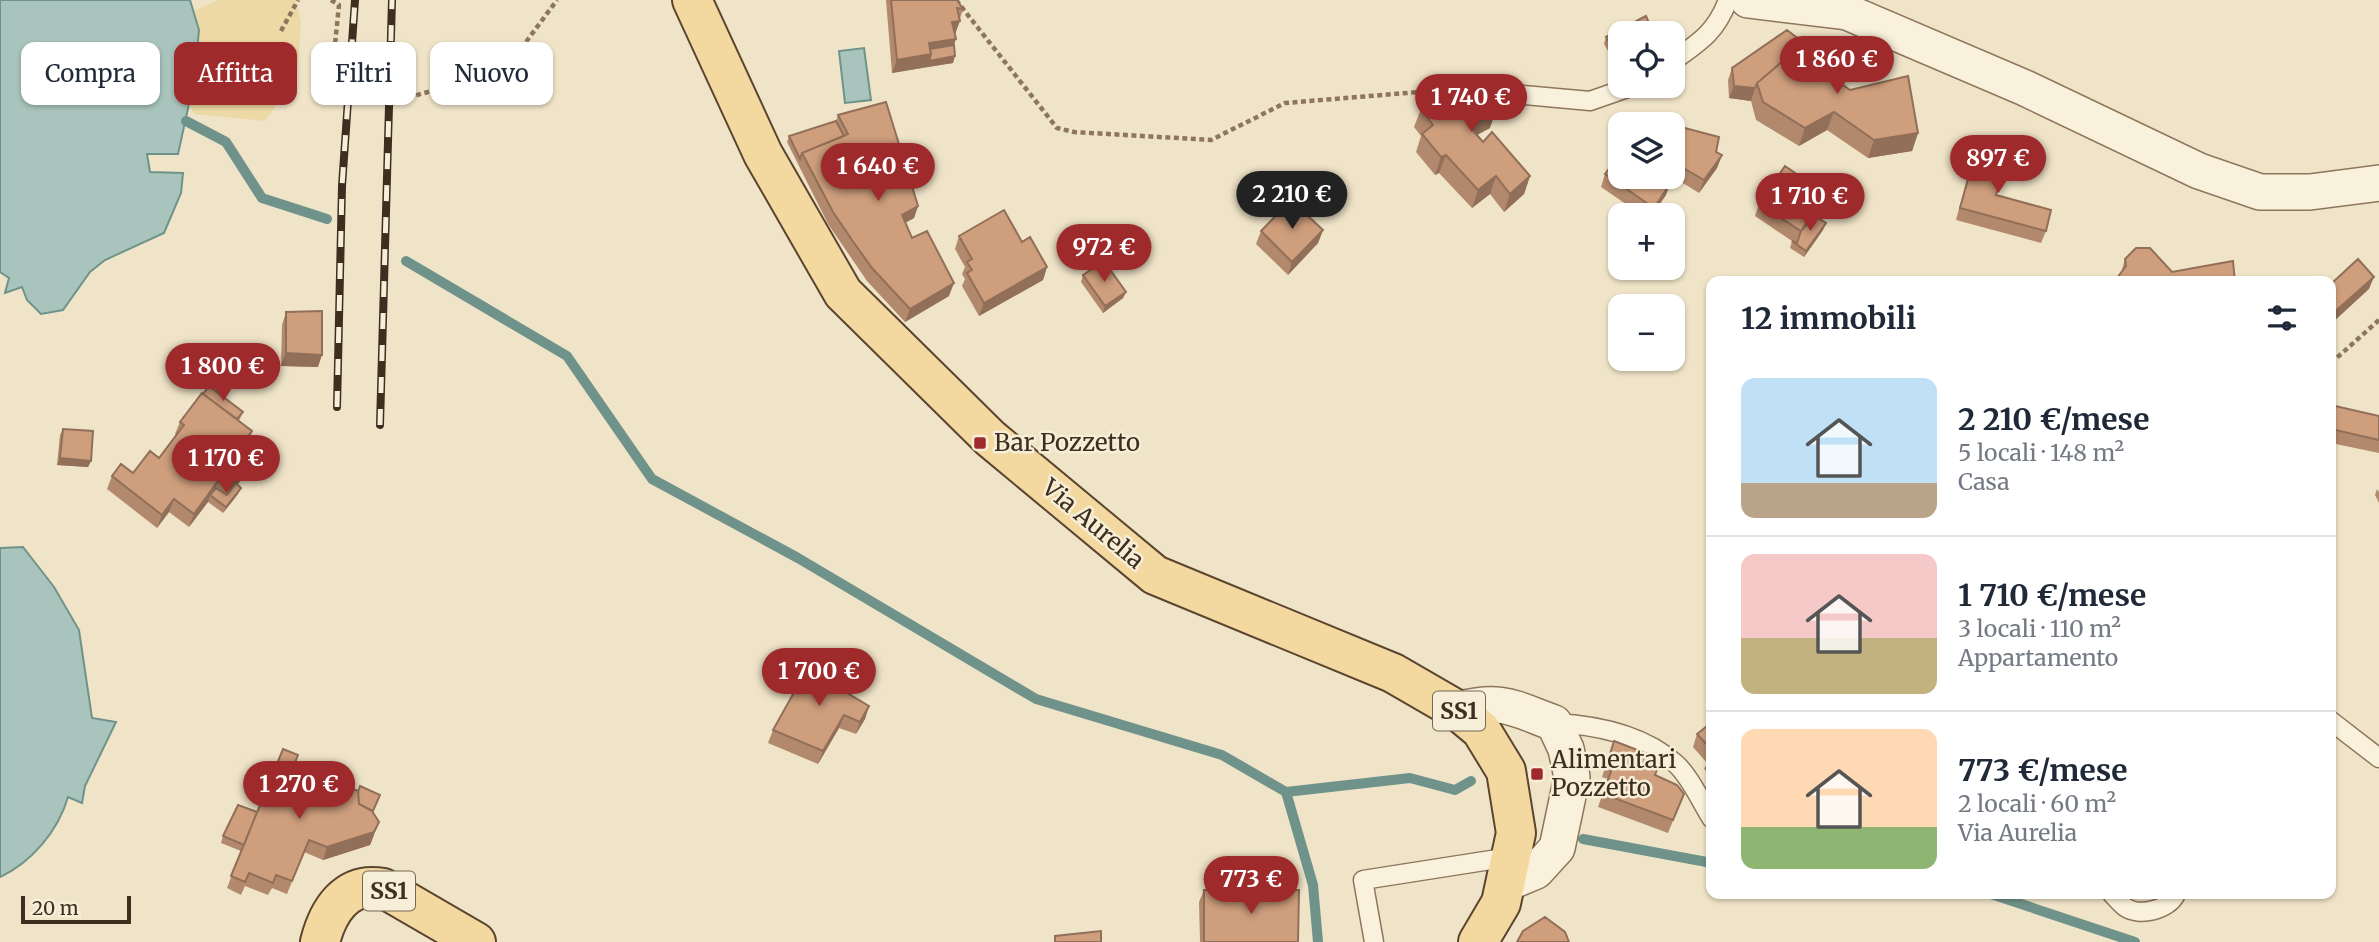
<!DOCTYPE html>
<html lang="it">
<meta charset="utf-8">
<style>
body{margin:0;font-family:Merriweather,serif;background:#f2f2f3;color:#1f2937;height:100vh;display:flex;flex-direction:column;font-size:26px;white-space:nowrap}
*{box-sizing:border-box;margin:0}
p{font-size:23px;color:#747a83}
.icon{flex:none;width:38px;height:38px;fill:none;stroke:currentColor;stroke-width:2;stroke-linecap:round;stroke-linejoin:round}
.map{position:relative;flex:1;overflow:hidden}
.side{position:absolute;left:1706px;top:276px;width:630px;height:623px;display:flex;flex-direction:column;background:#fff;border-radius:14px;box-shadow:0 2px 5px #0004}
.side>*{flex:none}
.banner{position:absolute;left:21px;top:42px;width:665px;height:63px;display:flex;gap:14px}
.controls{position:absolute;left:1608px;top:21px;display:grid;gap:14px}
.controls a{display:grid;place-items:center;width:77px;height:77px;border-radius:14px;background:#fff;box-shadow:0 2px 5px #0004;font-size:35px}
.scale{position:absolute;left:21px;bottom:18px;width:110px;box-sizing:border-box;padding-left:7px;border:4px solid #3d2e20;border-top:0;font-size:19px;line-height:24px;white-space:nowrap;color:#3d2e20;-webkit-text-stroke:5px #f7eed8;paint-order:stroke}
.price{position:absolute;translate:-50% -60px;padding:0 16px;border-radius:24px;background:#9e2a2b;color:#fff;font-size:23px;line-height:46px;filter:drop-shadow(0 2px 4px #0008)}
.price::after{content:'';position:absolute;left:50%;top:42px;width:21px;height:16px;margin-left:-10px;background:inherit;clip-path:polygon(0 0,100% 0,50% 100%)}
.price.selected{background:#222;color:#fff}
ul{padding:0;list-style:none}
li{display:flex;align-items:center;gap:21px;height:175px;padding:0 35px}
li+li{border-top:2px solid #e0e1e3}
li span{display:grid;place-items:center;flex:none;width:196px;height:140px;border-radius:14px;color:#555}
li>.icon{margin-inline-start:auto}
span .icon{width:84px;height:84px;fill:#fffc;stroke-width:1}
li b{font-size:30px}
h2{display:flex;justify-content:space-between;align-items:center;height:84px;padding:0 35px;font-size:30px}
.pill{padding:0 24px;border-radius:14px;background:#fff;box-shadow:0 2px 5px #0004;font-size:24px;line-height:63px}
.pill.selected{background:#9e2a2b;color:#fff}
.map>svg:first-child{display:block}
.sand{fill:#ecd9a5}
.water{fill:#a9c4bc;stroke:#6f938a;stroke-width:2}
.lines{fill:none;stroke-linecap:round;stroke-linejoin:round}
.stream{stroke:#6f938a;stroke-width:10}
.service-casing{stroke:#8d765c;stroke-width:21}
.minor-casing{stroke:#8d765c;stroke-width:38}
.primary-casing{stroke:#5b4430;stroke-width:42}
.path{stroke:#8d765c;stroke-width:4.5;stroke-dasharray:5 3.5;stroke-linecap:butt}
.service{stroke:#faf1dc;stroke-width:18}
.minor{stroke:#faf1dc;stroke-width:35}
.primary{stroke:#f3d9a0;stroke-width:38}
.rail-casing{stroke:#3d2e20;stroke-width:8}
.rail{stroke:#f7eed8;stroke-width:5;stroke-dasharray:16;stroke-linecap:butt}
.wall{fill:#b2896c;fill-rule:evenodd}
.shaded-wall{fill:#916f58}
.building{fill:#cf9f7d;stroke:#916f58;stroke-width:2;fill-rule:evenodd}
.poi-dot{fill:#9e2a2b;stroke:#f7eed8;stroke-width:2.5}
.labels{text-anchor:middle;stroke-width:5;stroke-linejoin:round;paint-order:stroke}
.shield{fill:#f7eed8;stroke:#756857;stroke-width:2}
.shield-label{font-size:23px;font-weight:bold;fill:#3d2e20}
.poi-label{font-size:24px;fill:#3d2e20;stroke:#f7eed8;text-anchor:start}
.street-label{font-size:24px;fill:#3d2e20;stroke:#f7eed8}
</style>
<div class="map">
<svg width="2379" height="942" viewBox="0 0 2379 942">
<rect width="100%" height="100%" fill="#f0e4c8"/>
<path class="sand" d="M 219,0 L 296,0 L 301,22 L 297,77 L 265,121 L 194,114 L 168,59 L 178,18 Z"/>
<path class="water" d="M 0,0 L 190,0 L 199,30 L 194,81 L 178,154 L 147,154 L 150,172 L 183,173 L 181,193 L 164,233 L 105,260 L 90,272 L 63,310 L 41,314 L 27,300 L 22,287 L 5,293 L 9,278 L 0,272 Z
M 864,48 L 871,100 L 845,103 L 839,51 Z
M 23,547 L 54,587 L 79,630 L 92,718 L 116,722 L 85,786 L 82,803 L 68,797 C 58,831 32,862 0,877 L 0,548 Z"/>
<g class="lines">
<path class="stream" d="M 186,121 L 226,142 L 262,198 L 327,219
M 406,261 L 567,356 L 652,479 L 798,558 L 1036,699 L 1222,755 L 1286,792 L 1410,778 L 1455,790 L 1471,781
M 1286,792 L 1313,885 L 1318,942
M 1583,839 L 1712,863
M 1991,894 L 2135,942"/>
<defs>
<path id="service" d="M 1673,61 C 1700,42 1716,32 1728,0
M 1491,92 L 1590,101 L 1633,86
M 2331,721 L 2379,758
M 1554,723 C 1596,725 1644,735 1676,764 C 1691,778 1701,802 1712,819
M 2112,894 C 2116,898 2120,903 2125,907 C 2139,917 2169,910 2176,894
M 1374,942 L 1363,880 L 1510,857"/>
<path id="minor" d="M 1748,0 L 1847,12 L 2025,88 L 2199,171 L 2260,192 L 2310,192 L 2379,183
M 1457,710 C 1502,698 1513,708 1554,723 L 1566,749 L 1572,777 L 1557,848 L 1536,871 L 1505,884"/>
<path id="primary" d="M 692,0 L 763,154 L 843,293 L 990,438 L 1155,575 L 1393,673 L 1457,710 L 1481,730 L 1506,771 L 1516,833 L 1501,903 L 1478,942
M 320,942 C 328,911 346,881 383,888 L 476,942"/>
</defs>
<use href="#service" class="service-casing"/>
<use href="#minor" class="minor-casing"/>
<use href="#primary" class="primary-casing"/>
<path class="path" d="M 331,0 L 339,5 L 329,103 L 414,96 L 506,69 L 557,0
M 956,0 L 1057,128 L 1074,132 L 1211,140 L 1285,103 L 1443,90
M 281,31 L 298,0
M 2331,363 L 2379,320"/>
<use href="#service" class="service"/>
<use href="#minor" class="minor"/>
<use href="#primary" class="primary"/>
<defs>
<path id="rail" d="M 337,407 L 342,186 L 355,0
M 380,425 L 392,0"/>
</defs>
<use href="#rail" class="rail-casing"/>
<use href="#rail" class="rail"/>
</g>
<path class="wall" d="M 886,0 L 957,0 L 963,9 L 955,34 L 956,39 L 954,45 L 953,63 L 892,73 Z
M 1620,33 L 1620,71 L 1604,44 L 1606,37 Z
M 1732,68 L 1832,77 L 1850,90 L 1918,133 L 1912,151 L 1868,158 L 1827,130 L 1799,146 L 1756,120 L 1751,101 L 1729,98 L 1728,80 Z
M 886,102 L 918,206 L 914,218 L 905,223 L 912,238 L 949,296 L 905,322 L 867,281 L 828,224 L 787,142 L 789,136 L 836,121 L 838,115 ZM 879,167 L 882,176 L 869,181 L 866,172 Z
M 1421,109 L 1490,128 L 1477,135 L 1483,142 L 1530,176 L 1524,194 L 1504,212 L 1490,194 L 1472,208 L 1439,173 L 1435,175 L 1416,152 L 1421,136 L 1414,127 Z
M 1673,131 L 1722,155 L 1717,168 L 1699,193 L 1673,177 Z
M 1976,151 L 1996,195 L 2046,231 L 2041,243 L 1956,220 L 1971,164 Z
M 1605,174 L 1620,177 L 1666,177 L 1666,195 L 1652,215 L 1642,215 L 1601,187 Z
M 1827,195 L 1822,207 L 1816,217 L 1823,230 L 1804,257 L 1790,248 L 1792,241 L 1755,216 L 1759,204 Z
M 1323,230 L 1318,243 L 1288,275 L 1256,244 L 1261,231 Z
M 959,236 L 1022,242 L 1047,267 L 1043,280 L 979,316 L 962,286 L 965,279 L 962,274 L 965,267 L 955,249 Z
M 2125,259 L 2172,272 L 2121,273 Z
M 1083,275 L 1126,292 L 1123,298 L 1103,313 L 1081,282 Z
M 286,312 L 318,367 L 281,366 L 282,325 Z
M 2335,406 L 2379,416 L 2379,453 L 2331,443 L 2331,416 Z
M 243,412 L 239,421 L 248,444 L 242,451 L 252,459 L 248,471 L 237,485 L 238,494 L 223,513 L 208,502 L 189,527 L 169,512 L 157,528 L 107,489 L 112,476 L 133,473 L 159,458 L 176,435 L 175,434 L 180,422 Z
M 63,429 L 91,461 L 88,467 L 57,465 L 60,435 Z
M 2377,489 L 2379,492 L 2379,503 L 2375,495 Z
M 854,684 L 850,695 L 869,706 L 865,719 L 856,734 L 839,728 L 818,764 L 768,743 L 773,730 Z
M 1712,722 L 1712,777 L 1704,769 L 1707,763 L 1693,747 L 1697,734 Z
M 1614,741 L 1655,776 L 1684,794 L 1668,833 L 1598,807 L 1608,779 L 1602,777 Z
M 295,765 L 373,812 L 374,835 L 370,845 L 323,860 L 304,852 L 287,894 L 272,888 L 268,895 L 245,886 L 241,895 L 227,888 L 241,851 L 221,843 L 223,836 L 257,812 Z
M 1204,890 L 1298,942 L 1200,942 L 1199,902 Z"/>
<path class="shaded-wall" d="M 960,21 L 955,34 L 952,22 Z
M 956,39 L 951,52 L 931,55 L 927,67 L 892,73 L 897,60 L 929,43 Z
M 955,56 L 953,63 L 927,67 L 929,61 Z
M 1734,86 L 1755,88 L 1751,101 L 1729,98 Z
M 1496,110 L 1490,128 L 1462,143 L 1468,125 Z
M 1834,112 L 1827,130 L 1799,146 L 1805,128 Z
M 1918,133 L 1912,151 L 1868,158 L 1874,140 Z
M 883,155 L 879,167 L 858,175 L 863,163 Z
M 1446,155 L 1439,173 L 1435,175 L 1441,157 Z
M 1722,155 L 1717,168 L 1699,193 L 1704,180 Z
M 1496,176 L 1490,194 L 1472,208 L 1478,190 Z
M 1530,176 L 1524,194 L 1504,212 L 1510,194 Z
M 1671,182 L 1666,195 L 1652,215 L 1651,215 L 1654,208 Z
M 1827,195 L 1822,207 L 1797,243 L 1801,231 Z
M 918,206 L 914,218 L 897,227 L 902,215 Z
M 1826,223 L 1823,230 L 1804,257 L 1806,251 Z
M 1323,230 L 1318,243 L 1288,275 L 1292,262 Z
M 1047,267 L 1043,280 L 979,316 L 984,303 Z
M 2374,277 L 2369,289 L 2331,324 L 2331,315 Z
M 954,283 L 949,296 L 905,322 L 910,309 Z
M 1126,292 L 1123,298 L 1103,313 L 1105,306 Z
M 286,353 L 322,355 L 318,367 L 281,366 Z
M 252,431 L 248,444 L 234,461 L 239,449 Z
M 60,458 L 91,461 L 88,467 L 57,465 Z
M 252,459 L 248,471 L 224,502 L 229,489 Z
M 218,481 L 213,494 L 210,495 L 208,502 L 189,527 L 194,514 Z
M 241,488 L 238,494 L 223,513 L 226,507 Z
M 174,499 L 169,512 L 157,528 L 162,515 Z
M 869,706 L 865,719 L 856,734 L 860,722 Z
M 844,715 L 839,728 L 818,764 L 823,751 Z
M 379,822 L 370,845 L 323,860 L 327,847 Z"/>
<path class="building" d="M 891,0 L 957,0 L 963,9 L 957,8 L 960,21 L 952,22 L 956,39 L 929,43 L 931,54 L 897,60 Z
M 1646,16 L 1653,33 L 1620,33 L 1620,61 L 1606,37 Z
M 1787,30 L 1804,43 L 1757,83 L 1755,88 L 1734,86 L 1732,68 Z
M 1808,40 L 1830,56 L 1832,77 L 1850,90 L 1908,76 L 1918,133 L 1874,140 L 1834,112 L 1805,128 L 1763,102 L 1757,83 Z
M 954,45 L 955,56 L 929,61 L 931,54 L 930,49 Z
M 1481,78 L 1494,82 L 1496,110 L 1468,125 L 1483,142 L 1492,132 L 1530,176 L 1510,194 L 1496,176 L 1478,190 L 1446,155 L 1441,157 L 1422,134 L 1433,125 L 1421,109 L 1445,83 Z
M 886,102 L 918,206 L 902,215 L 912,238 L 927,231 L 954,283 L 910,309 L 872,268 L 852,240 L 833,212 L 802,153 L 848,134 L 838,115 ZM 883,155 L 890,172 L 869,181 L 863,163 Z
M 836,121 L 844,136 L 802,153 L 800,159 L 789,136 Z
M 1677,126 L 1719,137 L 1716,152 L 1722,155 L 1704,180 L 1673,162 L 1673,131 Z
M 1976,151 L 2006,159 L 1996,195 L 2051,210 L 2046,231 L 1960,208 Z
M 1620,154 L 1620,177 L 1665,177 L 1671,182 L 1654,208 L 1605,174 Z
M 1785,166 L 1827,195 L 1801,231 L 1759,204 Z
M 1291,200 L 1323,230 L 1292,262 L 1261,231 Z
M 1004,210 L 1022,242 L 1030,237 L 1047,267 L 984,303 L 967,273 L 972,270 L 967,262 L 972,259 L 959,236 Z
M 1815,216 L 1826,223 L 1806,251 L 1792,241 L 1797,243 L 1801,231 Z
M 2136,248 L 2150,248 L 2172,272 L 2233,261 L 2235,282 L 2114,282 L 2126,266 L 2125,259 Z
M 2358,259 L 2374,277 L 2331,315 L 2331,284 Z
M 1104,261 L 1126,292 L 1105,306 L 1083,275 Z
M 322,311 L 322,355 L 286,353 L 286,312 Z
M 209,386 L 243,412 L 237,419 L 203,394 Z
M 202,393 L 252,431 L 239,449 L 252,459 L 229,489 L 218,481 L 194,514 L 174,499 L 162,515 L 112,476 L 121,464 L 133,473 L 150,451 L 159,458 L 184,425 L 180,422 Z
M 2335,406 L 2379,416 L 2379,440 L 2331,429 L 2331,421 Z
M 63,429 L 93,431 L 91,461 L 60,458 Z
M 236,483 L 241,488 L 226,507 L 210,495 L 216,488 L 227,495 Z
M 811,662 L 854,684 L 849,694 L 869,706 L 860,722 L 844,715 L 823,751 L 773,730 Z
M 1712,722 L 1712,750 L 1697,734 Z
M 1614,741 L 1661,759 L 1655,775 L 1677,785 L 1684,794 L 1673,820 L 1603,794 L 1613,766 L 1607,764 Z
M 283,749 L 298,755 L 294,765 L 358,791 L 359,804 L 372,811 L 379,822 L 374,832 L 327,847 L 309,840 L 292,881 L 276,875 L 273,883 L 249,873 L 245,882 L 231,876 Z
M 360,786 L 380,795 L 373,811 L 359,804 L 358,792 Z
M 238,805 L 257,812 L 244,845 L 223,836 Z
M 1204,890 L 1299,890 L 1298,942 L 1204,942 Z
M 1545,917 L 1565,932 L 1569,942 L 1517,942 L 1523,931 Z
M 1101,931 L 1101,942 L 1055,942 L 1055,936 Z"/>
<g class="poi-dot">
<rect x="973" y="436" width="14" height="14" rx="3.5"/>
<rect x="1530" y="767" width="14" height="14" rx="3.5"/>
</g>
<g class="labels">
<g class="shield">
<rect x="1433" y="691.5" width="52" height="39" rx="5"/>
<rect x="363" y="871.5" width="52" height="39" rx="5"/>
</g>
<g class="shield-label">
<text x="1459" y="719">SS1</text>
<text x="389" y="899">SS1</text>
</g>
<g class="poi-label">
<text x="994" y="451">Bar Pozzetto</text>
<text x="1551" y="768">Alimentari<tspan x="1551" dy="28">Pozzetto</tspan></text>
</g>
<g class="street-label">
<text transform="translate(1093 524) rotate(40)" y="8">Via Aurelia</text>
</g>
</g>
</svg>
<div class="controls">
<a><svg class="icon" aria-label="locate" viewBox="0 0 24 24"><circle cx="12" cy="12" r="6"/><path d="M12 2v4M12 18v4M2 12h4M18 12h4"/></svg></a>
<a><svg class="icon" aria-label="layers" viewBox="0 0 24 24"><path d="M12 4l9 5-9 5-9-5zM3 14l9 5 9-5"/></svg></a>
<a>+</a>
<a>−</a>
</div>
<div class="scale">20 m</div>
<b class="price" style="left:1837px;top:96px">1 860 €</b>
<b class="price" style="left:1471px;top:134px">1 740 €</b>
<b class="price" style="left:1998px;top:195px">897 €</b>
<b class="price" style="left:878px;top:203px">1 640 €</b>
<b class="price selected" style="left:1292px;top:231px">2 210 €</b>
<b class="price" style="left:1810px;top:233px">1 710 €</b>
<b class="price" style="left:1104px;top:284px">972 €</b>
<b class="price" style="left:223px;top:403px">1 800 €</b>
<b class="price" style="left:226px;top:495px">1 170 €</b>
<b class="price" style="left:819px;top:708px">1 700 €</b>
<b class="price" style="left:299px;top:821px">1 270 €</b>
<b class="price" style="left:1251px;top:916px">773 €</b>
<div class="banner">
<a class="pill">Compra</a>
<a class="pill selected">Affitta</a>
<a class="pill">Filtri</a>
<a class="pill">Nuovo</a>
</div>
<section class="side">
<h2>12 immobili<svg class="icon" aria-label="filters" viewBox="0 0 24 24"><path d="M4 7h16M4 17h16"/><circle cx="9" cy="7" r="2"/><circle cx="15" cy="17" r="2"/></svg></h2>
<ul>
<li><span style="background:linear-gradient(#bfe0f5 75%,#b9a48a 0)"><svg class="icon" aria-label="home" viewBox="0 0 24 24"><path d="M3 11l9-7 9 7M6 9v11h12V9"/></svg></span><div><b>2 210 €/mese</b><p>5 locali · 148 m²</p><p>Casa</p></div></li>
<li><span style="background:linear-gradient(#f6c9c9 60%,#c2b280 0)"><svg class="icon" aria-label="home" viewBox="0 0 24 24"><path d="M3 11l9-7 9 7M6 9v11h12V9"/></svg></span><div><b>1 710 €/mese</b><p>3 locali · 110 m²</p><p>Appartamento</p></div></li>
<li><span style="background:linear-gradient(#ffd9b3 70%,#8fb573 0)"><svg class="icon" aria-label="home" viewBox="0 0 24 24"><path d="M3 11l9-7 9 7M6 9v11h12V9"/></svg></span><div><b>773 €/mese</b><p>2 locali · 60 m²</p><p>Via Aurelia</p></div></li>
</ul>
</section>
</div>
